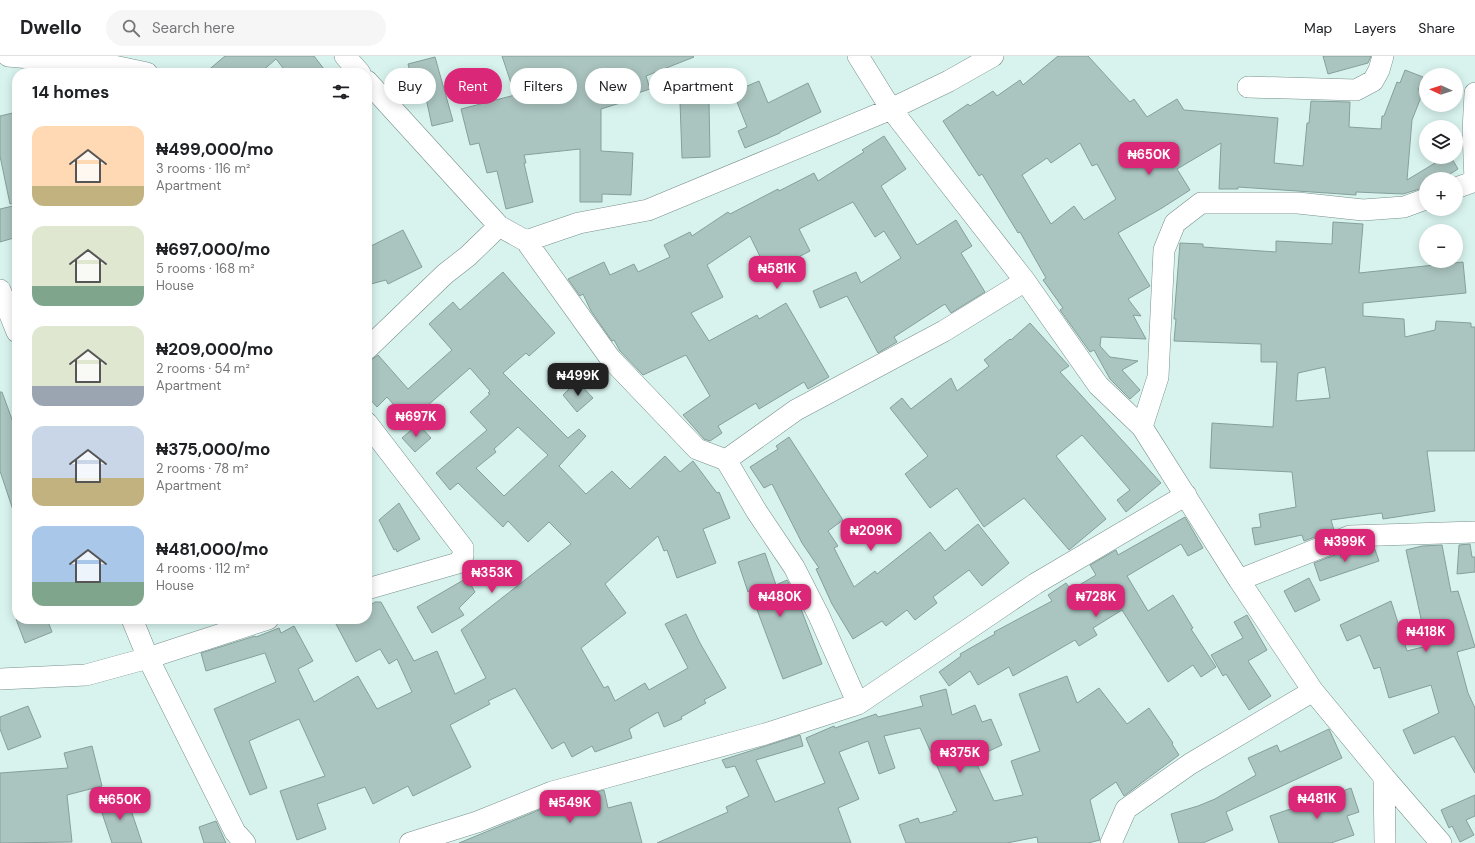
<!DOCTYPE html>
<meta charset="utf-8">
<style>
body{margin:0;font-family:"DM Sans",sans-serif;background:#f6f6f6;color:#202124;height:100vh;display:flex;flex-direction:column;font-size:15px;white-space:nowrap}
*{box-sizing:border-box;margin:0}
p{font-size:13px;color:#757577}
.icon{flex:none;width:22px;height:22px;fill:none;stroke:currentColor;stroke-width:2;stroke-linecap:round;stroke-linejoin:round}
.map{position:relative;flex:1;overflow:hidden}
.drawer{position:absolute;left:12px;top:12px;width:360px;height:556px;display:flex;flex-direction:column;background:#fff;border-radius:16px;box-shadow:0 2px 10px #0003}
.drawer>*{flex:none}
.hud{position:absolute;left:384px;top:12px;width:380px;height:36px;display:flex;gap:8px}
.needle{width:26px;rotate:273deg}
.tools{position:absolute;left:1419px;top:12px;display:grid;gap:8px}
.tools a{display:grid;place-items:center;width:44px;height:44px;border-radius:50%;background:#fff;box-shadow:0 2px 10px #0003;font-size:20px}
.price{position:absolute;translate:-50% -34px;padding:0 9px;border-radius:8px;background:#db2777;color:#fff;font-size:13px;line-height:26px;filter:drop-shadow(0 1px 2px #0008)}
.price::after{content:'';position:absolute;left:50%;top:24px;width:12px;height:9px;margin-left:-6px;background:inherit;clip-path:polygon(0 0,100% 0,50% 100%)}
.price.current{background:#222;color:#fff}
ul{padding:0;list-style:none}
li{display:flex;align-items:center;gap:12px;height:100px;padding:0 20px}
li span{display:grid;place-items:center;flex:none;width:112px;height:80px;border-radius:12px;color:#555}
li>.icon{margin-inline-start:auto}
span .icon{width:48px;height:48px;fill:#fffc;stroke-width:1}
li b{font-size:17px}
h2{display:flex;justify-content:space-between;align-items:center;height:48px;padding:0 20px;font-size:17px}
.pill{padding:0 14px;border-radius:18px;background:#fff;box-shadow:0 2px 10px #0003;font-size:14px;line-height:36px}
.pill.current{background:#db2777;color:#fff}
header{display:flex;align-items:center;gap:24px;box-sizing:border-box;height:56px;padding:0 20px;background:#fff;border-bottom:1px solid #e0e0e0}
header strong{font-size:19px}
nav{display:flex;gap:22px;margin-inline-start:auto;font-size:14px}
.search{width:280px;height:36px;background:#f6f6f6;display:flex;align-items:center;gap:10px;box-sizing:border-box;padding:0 14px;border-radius:22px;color:#757577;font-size:15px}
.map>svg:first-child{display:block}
.building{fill:#aac4bf;stroke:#869f9a;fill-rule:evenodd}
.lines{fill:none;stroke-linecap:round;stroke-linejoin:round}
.minor-casing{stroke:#78908b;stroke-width:22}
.minor{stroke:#fff;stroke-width:21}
</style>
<header>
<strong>Dwello</strong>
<div class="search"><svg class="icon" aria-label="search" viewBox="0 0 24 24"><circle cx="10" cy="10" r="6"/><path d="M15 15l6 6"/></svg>Search here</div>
<nav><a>Map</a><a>Layers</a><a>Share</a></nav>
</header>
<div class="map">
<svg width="1475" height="787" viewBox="0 0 1475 787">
<rect width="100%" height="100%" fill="#d8f3ee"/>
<path class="building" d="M 225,0 L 314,0 L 327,17 L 287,17 L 276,3 L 260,17 L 205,17 Z
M 502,0 L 693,0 L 694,1 L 646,20 L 650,33 L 629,40 L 630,44 L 601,53 L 601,95 L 633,97 L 631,139 L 602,138 L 602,146 L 580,146 L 580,93 L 524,99 L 526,107 L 524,107 L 533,146 L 506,153 L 497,115 L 487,117 L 479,87 L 470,89 L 461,53 L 515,39 Z
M 1058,0 L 1088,0 L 1130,46 L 1134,43 L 1147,61 L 1177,43 L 1184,54 L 1278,62 L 1274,107 L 1303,110 L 1307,67 L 1309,67 L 1311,45 L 1350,46 L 1349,71 L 1381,73 L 1382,60 L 1384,60 L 1397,26 L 1400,27 L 1405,14 L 1423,21 L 1418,34 L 1423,36 L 1412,64 L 1407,124 L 1445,101 L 1451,101 L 1458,113 L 1442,123 L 1426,123 L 1426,131 L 1403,138 L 1356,136 L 1356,139 L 1238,131 L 1238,133 L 1219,133 L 1221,87 L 1177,113 L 1190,134 L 1162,152 L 1118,177 L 1150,230 L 1128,243 L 1141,260 L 1133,259 L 1146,283 L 1101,281 L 1100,290 L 1110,301 L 1138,305 L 1122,314 L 1140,334 L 1130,343 L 1110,323 L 1094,294 L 1090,296 L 1060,254 L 1063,252 L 1043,224 L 1046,222 L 1020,176 L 1018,177 L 982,118 L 979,120 L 943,65 L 968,48 L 970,50 L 993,35 L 997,40 L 1020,24 L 1023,29 ZM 1080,87 L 1092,110 L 1097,108 L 1116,143 L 1084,164 L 1074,150 L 1051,168 L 1022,119 L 1047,102 L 1051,107 Z
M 1323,0 L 1371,0 L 1368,7 L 1328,18 Z
M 435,1 L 453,65 L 432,70 L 424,33 L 415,36 L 408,8 Z
M 759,25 L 768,47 L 808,27 L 821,56 L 780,76 L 780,77 L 745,92 L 738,75 L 747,71 L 733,36 Z
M 709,45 L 710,101 L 682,102 L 680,46 Z
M 17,56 L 17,147 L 10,148 L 0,100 L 0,60 Z
M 884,80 L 906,113 L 881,130 L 917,189 L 956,164 L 972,190 L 961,197 L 985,236 L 951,257 L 945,248 L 894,281 L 897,286 L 878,297 L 847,240 L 820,252 L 813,235 L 856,216 L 861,227 L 901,202 L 884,175 L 875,181 L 853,146 L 799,173 L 810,195 L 768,217 L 750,180 L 707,209 L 723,241 L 691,257 L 709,285 L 757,259 L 759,263 L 786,247 L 829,321 L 808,333 L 804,326 L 759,353 L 756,347 L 718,370 L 722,377 L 710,385 L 704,383 L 683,359 L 710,340 L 686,299 L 643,319 L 620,295 L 614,284 L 612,285 L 591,255 L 583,238 L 580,240 L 568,223 L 604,206 L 610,219 L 634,208 L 638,216 L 670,201 L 664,189 L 690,176 L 692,180 L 728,156 L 730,158 L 778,133 L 779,135 L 814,117 L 818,125 L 864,96 L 862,94 Z
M 17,149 L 17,181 L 0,186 L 0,153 Z
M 1333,166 L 1363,168 L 1359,217 L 1463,206 L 1466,237 L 1363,247 L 1363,260 L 1404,263 L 1405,281 L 1435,274 L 1436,265 L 1471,267 L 1471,271 L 1475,271 L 1475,395 L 1427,395 L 1435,455 L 1383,463 L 1382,457 L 1331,464 L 1334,474 L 1304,485 L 1302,479 L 1255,489 L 1252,472 L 1261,471 L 1259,458 L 1296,451 L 1292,416 L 1210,412 L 1212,367 L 1273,371 L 1277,306 L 1261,306 L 1261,288 L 1174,285 L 1176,263 L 1174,263 L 1180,187 L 1203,188 L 1203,191 L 1276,196 L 1276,185 L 1332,188 ZM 1325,311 L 1330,342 L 1296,345 L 1298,317 Z
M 403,174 L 422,211 L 388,228 L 386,224 L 367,229 L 367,192 Z
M 503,216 L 555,277 L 529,300 L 526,297 L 503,317 L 568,382 L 579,373 L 586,380 L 559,410 L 586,438 L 612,415 L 630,433 L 665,400 L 680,416 L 693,405 L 717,437 L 719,436 L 730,462 L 703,473 L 716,507 L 677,522 L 667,494 L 664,495 L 658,480 L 605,528 L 626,557 L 581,592 L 604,632 L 608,630 L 615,645 L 645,627 L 649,634 L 688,612 L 665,568 L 686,558 L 700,587 L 726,632 L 704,644 L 706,647 L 681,661 L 682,663 L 664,671 L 658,656 L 629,673 L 632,682 L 595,696 L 592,690 L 572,701 L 564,686 L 552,693 L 515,632 L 488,645 L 490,648 L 450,669 L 471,711 L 413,740 L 408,730 L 373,748 L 365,731 L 317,748 L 326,773 L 297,784 L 280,735 L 325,720 L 299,663 L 249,685 L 267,732 L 250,739 L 214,653 L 276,626 L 265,597 L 206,615 L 201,597 L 255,580 L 256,581 L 279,572 L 281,577 L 294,570 L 313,605 L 298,613 L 314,646 L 358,620 L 377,653 L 412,636 L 397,603 L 389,608 L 380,593 L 356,606 L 336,568 L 346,563 L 367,563 L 367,551 L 375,546 L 381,546 L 414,605 L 437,595 L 455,638 L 486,622 L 461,574 L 571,488 L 549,466 L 528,486 L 508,465 L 503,471 L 458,427 L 450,434 L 436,417 L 487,374 L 470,356 L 490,338 L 488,337 L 490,335 L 470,312 L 409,366 L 387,341 L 377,351 L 367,340 L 367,307 L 370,305 L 378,299 L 408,333 L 452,294 L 429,268 L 453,246 L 460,254 ZM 518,371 L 548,399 L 504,440 L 476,412 L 496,396 L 494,393 Z
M 1030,267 L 1069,310 L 1060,316 L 1161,427 L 1126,456 L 1117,444 L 1130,434 L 1082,379 L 1056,400 L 1106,463 L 1069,494 L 1024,442 L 984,471 L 957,432 L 930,452 L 905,418 L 928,400 L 890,352 L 902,342 L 911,353 L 951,322 L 957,335 L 989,310 L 984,304 L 1010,283 L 1011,284 Z
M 577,325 L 593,342 L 577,356 L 563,339 Z
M 0,336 L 2,336 L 17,377 L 17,456 L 14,457 L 0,415 Z
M 418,368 L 431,382 L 415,396 L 402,382 Z
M 789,381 L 843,464 L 828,475 L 838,490 L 834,492 L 854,531 L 875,515 L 877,518 L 930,476 L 945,495 L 978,468 L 1009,507 L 982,530 L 969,514 L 933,541 L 937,547 L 915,564 L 907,554 L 886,570 L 882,565 L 853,583 L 832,548 L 816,513 L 819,512 L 802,487 L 772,428 L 764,432 L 750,411 L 778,393 L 776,390 Z
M 399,447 L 420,483 L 397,496 L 396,493 L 394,494 L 379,464 Z
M 1185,461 L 1203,492 L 1188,500 L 1181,488 L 1127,520 L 1148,555 L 1173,539 L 1193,572 L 1191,573 L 1216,611 L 1201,621 L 1193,609 L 1168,626 L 1122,554 L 1093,572 L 1097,579 L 1079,590 L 1075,584 L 1013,620 L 1009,611 L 978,629 L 970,615 L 949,630 L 939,616 L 961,600 L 960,598 L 995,578 L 994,576 L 1052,545 L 1048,539 L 1066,527 L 1071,534 L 1096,519 L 1090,509 L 1116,494 L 1118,499 Z
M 1470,488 L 1472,501 L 1475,501 L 1475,516 L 1457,518 L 1459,489 Z
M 1442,489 L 1451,536 L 1458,535 L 1475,591 L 1457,596 L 1468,637 L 1475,652 L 1475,717 L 1454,680 L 1414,698 L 1403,674 L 1439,657 L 1431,629 L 1389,642 L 1380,611 L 1374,613 L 1360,579 L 1347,585 L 1340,569 L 1391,545 L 1407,595 L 1427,590 L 1406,494 L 1422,490 Z
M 1374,491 L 1379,505 L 1320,525 L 1314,507 L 1340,497 L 1341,502 Z
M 765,497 L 776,529 L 787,524 L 796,540 L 822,608 L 783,623 L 750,535 L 748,536 L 738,506 Z
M 467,522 L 475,536 L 459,552 L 464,559 L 432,577 L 417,551 Z
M 1309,522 L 1320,544 L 1295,556 L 1284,535 Z
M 1247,559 L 1267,594 L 1248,605 L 1271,640 L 1249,654 L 1226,618 L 1223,620 L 1211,599 L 1243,582 L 1234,566 Z
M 16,563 L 47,563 L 52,576 L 25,587 Z
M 1067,620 L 1077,647 L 1099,632 L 1127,668 L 1149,652 L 1173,687 L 1172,688 L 1179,699 L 1124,740 L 1116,726 L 1090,744 L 1100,784 L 1088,787 L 1038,787 L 1037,781 L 1007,787 L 906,787 L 899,769 L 918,762 L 920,767 L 953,758 L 953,756 L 957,755 L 920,672 L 884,680 L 895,712 L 879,718 L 868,685 L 839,696 L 859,743 L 838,752 L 851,787 L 657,787 L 728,756 L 726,751 L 749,740 L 735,710 L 726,712 L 722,704 L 800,679 L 803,690 L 756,704 L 775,746 L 825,727 L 806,682 L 834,670 L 835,672 L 876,658 L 878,661 L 923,650 L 920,640 L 946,633 L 952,659 L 975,649 L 982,666 L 991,663 L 1002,689 L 974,702 L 994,745 L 1023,739 L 1011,705 L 1040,695 L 1019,638 Z
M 28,650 L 41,681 L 8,694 L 0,673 L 0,661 Z
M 1329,673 L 1342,702 L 1226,756 L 1233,774 L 1203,787 L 1179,787 L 1171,758 L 1198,750 L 1215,743 L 1256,719 L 1248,702 L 1277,689 L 1280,696 Z
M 92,690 L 102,730 L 67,739 L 72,786 L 0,787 L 0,717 L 68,712 L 64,697 Z
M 1351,732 L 1359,756 L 1347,760 L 1354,779 L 1331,787 L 1279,787 L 1270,760 Z
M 604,734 L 608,752 L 631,746 L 642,787 L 459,787 L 556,747 Z
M 126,739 L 142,787 L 112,787 L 99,748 Z
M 1475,739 L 1475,760 L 1466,764 L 1474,779 L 1460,786 L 1452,770 L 1449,772 L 1441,754 Z
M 216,765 L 226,787 L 204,787 L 199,771 Z"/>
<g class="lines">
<defs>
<path id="minor" d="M 8,0 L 109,9 L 147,17
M 345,0 L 360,17
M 858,0 L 891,53 L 1025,225 L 1098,329 L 1142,371 L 1239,524 L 1313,635 L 1384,721 L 1385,787
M 367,25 L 499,170 L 526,185 L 579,167 L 648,154 L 891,53 L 949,25 L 993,0
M 1248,31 L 1356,34 L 1373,25 L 1379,14 L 1383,0
M 1456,132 L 1475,125 L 1473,75 L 1475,37
M 526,185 L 610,302 L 697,393 L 726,404 L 757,456 L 794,511 L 819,560 L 858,648
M 0,234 L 17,276
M 367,293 L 445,218 L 468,200 L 499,170
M 367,367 L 463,492 L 463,500 L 458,507 L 367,533
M 1142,371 L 1158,321 L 1164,194 L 1175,167 L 1201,147 L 1298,147 L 1363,154 L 1404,151 L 1426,143
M 726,404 L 796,354 L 944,275 L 1025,225
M 1239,524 L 1350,480 L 1475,476
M 132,563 L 148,602 L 235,776 L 245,787
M 0,623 L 86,619 L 148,602 L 268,563
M 1384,721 L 1441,787
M 410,787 L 477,766 L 552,736 L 765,678 L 858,648 L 1035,528 L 1186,439
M 1111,787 L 1126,753 L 1190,708 L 1313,635"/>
</defs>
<use href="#minor" class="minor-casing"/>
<use href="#minor" class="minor"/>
</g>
</svg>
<div class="tools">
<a><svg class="needle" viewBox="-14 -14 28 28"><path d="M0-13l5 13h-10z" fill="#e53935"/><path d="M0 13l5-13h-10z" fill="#757577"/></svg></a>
<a><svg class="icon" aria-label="layers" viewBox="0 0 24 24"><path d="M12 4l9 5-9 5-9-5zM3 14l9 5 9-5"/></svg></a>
<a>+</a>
<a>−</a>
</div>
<b class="price" style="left:1149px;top:120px">₦650K</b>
<b class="price" style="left:777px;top:234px">₦581K</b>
<b class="price current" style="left:578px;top:341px">₦499K</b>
<b class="price" style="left:416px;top:382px">₦697K</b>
<b class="price" style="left:871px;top:496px">₦209K</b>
<b class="price" style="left:1345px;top:507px">₦399K</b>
<b class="price" style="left:492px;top:538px">₦353K</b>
<b class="price" style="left:780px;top:562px">₦480K</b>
<b class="price" style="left:1096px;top:562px">₦728K</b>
<b class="price" style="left:1426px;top:597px">₦418K</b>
<b class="price" style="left:960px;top:718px">₦375K</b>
<b class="price" style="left:1317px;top:764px">₦481K</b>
<b class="price" style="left:120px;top:765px">₦650K</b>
<b class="price" style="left:570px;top:768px">₦549K</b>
<div class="hud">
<a class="pill">Buy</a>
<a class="pill current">Rent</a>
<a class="pill">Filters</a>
<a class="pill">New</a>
<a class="pill">Apartment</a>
</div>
<section class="drawer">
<h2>14 homes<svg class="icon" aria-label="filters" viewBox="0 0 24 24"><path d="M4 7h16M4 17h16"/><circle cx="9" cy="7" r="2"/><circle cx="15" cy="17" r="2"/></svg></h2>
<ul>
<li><span style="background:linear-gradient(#ffd9b3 75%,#c2b280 0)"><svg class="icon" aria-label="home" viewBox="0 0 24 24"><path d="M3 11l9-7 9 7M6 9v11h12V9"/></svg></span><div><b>₦499,000/mo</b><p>3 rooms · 116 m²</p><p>Apartment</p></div></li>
<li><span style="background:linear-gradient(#dfe7d0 75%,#7fa58c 0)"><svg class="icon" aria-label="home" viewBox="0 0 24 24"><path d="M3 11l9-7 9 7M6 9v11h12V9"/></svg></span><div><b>₦697,000/mo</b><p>5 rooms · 168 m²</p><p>House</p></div></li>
<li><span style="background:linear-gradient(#dfe7d0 75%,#9aa5b1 0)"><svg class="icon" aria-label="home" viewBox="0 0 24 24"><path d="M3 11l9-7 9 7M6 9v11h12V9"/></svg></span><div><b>₦209,000/mo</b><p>2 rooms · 54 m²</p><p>Apartment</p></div></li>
<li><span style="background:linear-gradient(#c9d6e8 65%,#c2b280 0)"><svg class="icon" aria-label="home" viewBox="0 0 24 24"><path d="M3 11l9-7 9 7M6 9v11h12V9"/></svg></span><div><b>₦375,000/mo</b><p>2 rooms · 78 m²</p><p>Apartment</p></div></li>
<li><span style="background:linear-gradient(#a9c7e8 70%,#7fa58c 0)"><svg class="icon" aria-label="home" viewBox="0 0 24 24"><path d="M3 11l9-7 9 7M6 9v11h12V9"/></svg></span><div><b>₦481,000/mo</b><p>4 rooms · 112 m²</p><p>House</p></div></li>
</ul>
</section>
</div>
